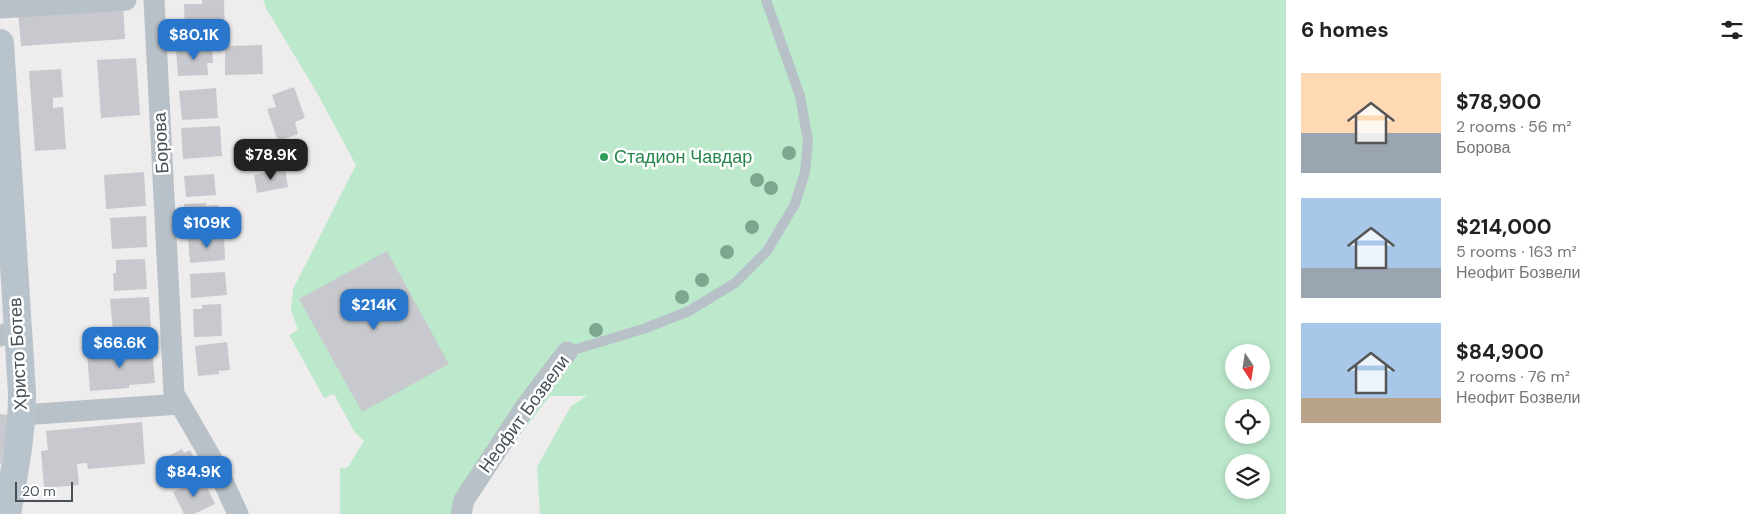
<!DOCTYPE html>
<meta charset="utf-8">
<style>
body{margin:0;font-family:"DM Sans",sans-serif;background:#f6f6f6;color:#222;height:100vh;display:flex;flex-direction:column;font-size:19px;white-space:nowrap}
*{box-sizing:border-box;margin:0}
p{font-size:16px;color:#767676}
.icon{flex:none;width:28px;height:28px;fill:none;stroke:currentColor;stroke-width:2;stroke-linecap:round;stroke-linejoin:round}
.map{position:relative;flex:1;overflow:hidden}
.drawer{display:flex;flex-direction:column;background:#fff;width:475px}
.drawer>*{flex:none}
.needle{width:32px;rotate:168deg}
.buttons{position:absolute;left:1225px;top:344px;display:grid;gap:10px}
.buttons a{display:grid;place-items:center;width:45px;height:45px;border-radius:50%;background:#fff;box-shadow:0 2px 8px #0003;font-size:25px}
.scale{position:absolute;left:15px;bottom:12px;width:58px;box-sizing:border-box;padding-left:5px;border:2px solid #465057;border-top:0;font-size:14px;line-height:18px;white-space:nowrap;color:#465057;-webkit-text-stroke:4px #fff;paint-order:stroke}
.price{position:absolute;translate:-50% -42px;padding:0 11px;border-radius:10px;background:#2877cc;color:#fff;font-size:16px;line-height:32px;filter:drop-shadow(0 1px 2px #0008)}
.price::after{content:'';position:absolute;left:50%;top:30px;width:15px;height:11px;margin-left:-8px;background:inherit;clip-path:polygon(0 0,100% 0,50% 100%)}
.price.current{background:#222;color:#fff}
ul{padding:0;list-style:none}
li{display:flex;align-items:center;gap:15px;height:125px;padding:0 15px}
li span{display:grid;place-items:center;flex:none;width:140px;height:100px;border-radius:0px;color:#555}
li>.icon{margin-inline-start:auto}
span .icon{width:60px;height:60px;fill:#fffc;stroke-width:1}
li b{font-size:21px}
h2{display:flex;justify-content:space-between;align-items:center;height:60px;padding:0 15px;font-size:21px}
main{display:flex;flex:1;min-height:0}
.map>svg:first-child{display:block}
.green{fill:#bce9cc;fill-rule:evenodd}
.building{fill:#c7c9ce}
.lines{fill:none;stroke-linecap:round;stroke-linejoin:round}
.lane{stroke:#b8c1c7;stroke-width:10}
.street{stroke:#b8c1c7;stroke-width:21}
.secondary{stroke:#b9c3cc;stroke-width:28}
.tree{fill:#7ca890}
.leisure-dot{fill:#2e9e5b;stroke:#fff;stroke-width:2}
.labels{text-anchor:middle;stroke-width:5;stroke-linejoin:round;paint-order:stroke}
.street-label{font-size:18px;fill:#465057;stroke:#fff}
.leisure-label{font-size:18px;fill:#27864d;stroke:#fff;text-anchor:start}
</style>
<main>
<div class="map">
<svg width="1286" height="514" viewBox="0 0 1286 514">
<rect width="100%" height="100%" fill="#eeecec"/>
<path class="green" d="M 263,0 L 1286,0 L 1286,514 L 540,514 L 537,467 L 571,406 L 587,396 L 550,396 L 475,492 L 467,514 L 340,514 L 340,469 L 348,467 L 364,441 L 354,431 L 334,394 L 324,398 L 289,335 L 298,330 L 291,310 L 293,289 L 356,165 L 316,91 L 267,10 ZM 1234,352 L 1261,352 L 1261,380 L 1234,380 ZM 1234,408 L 1261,408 L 1261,435 L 1234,435 ZM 1234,462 L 1261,462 L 1261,490 L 1234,490 Z"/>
<path class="building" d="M 202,0 L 224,0 L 225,37 L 185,38 L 184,4 L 202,4 Z
M 123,5 L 125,39 L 21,46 L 18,11 Z
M 262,45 L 263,74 L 225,75 L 225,46 Z
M 212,47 L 213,63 L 207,63 L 208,75 L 178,76 L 176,49 Z
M 136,58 L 140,115 L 101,118 L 97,60 Z
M 61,69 L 63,97 L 53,98 L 53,108 L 63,107 L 66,149 L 35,151 L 29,71 Z
M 294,87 L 305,118 L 295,122 L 298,134 L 278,141 L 267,109 L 276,107 L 272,95 Z
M 216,88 L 218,118 L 182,120 L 179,91 Z
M 220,126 L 222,156 L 183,159 L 181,128 Z
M 285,169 L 288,187 L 257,193 L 254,175 Z
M 144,172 L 146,206 L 106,209 L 104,175 Z
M 214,174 L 216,195 L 186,197 L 184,176 Z
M 206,203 L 206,206 L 218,205 L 220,227 L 187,230 L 184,204 Z
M 146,216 L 147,247 L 112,249 L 110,218 Z
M 224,235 L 225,260 L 190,263 L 188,237 Z
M 387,251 L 449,364 L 362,412 L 299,299 Z
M 145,259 L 147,289 L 114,291 L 113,273 L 116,273 L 116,260 Z
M 225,272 L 227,295 L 191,298 L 190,274 Z
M 149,297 L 151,328 L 113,331 L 110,299 Z
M 221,304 L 222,336 L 194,337 L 193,309 L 202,309 L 202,305 Z
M 227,342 L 230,370 L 219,371 L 219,374 L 198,376 L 195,346 Z
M 152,349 L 155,383 L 129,385 L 129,388 L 90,391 L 87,353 Z
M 0,414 L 10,415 L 1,464 L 0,464 Z
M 142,422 L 145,464 L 88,469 L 87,463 L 77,464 L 79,485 L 44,488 L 41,451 L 48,450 L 46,431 Z
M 182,449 L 184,453 L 190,450 L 201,470 L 172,486 L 159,461 Z
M 203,479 L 215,504 L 194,514 L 184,514 L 173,492 Z"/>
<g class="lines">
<path class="lane" d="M 567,352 L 646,328 L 689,311 L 735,283 L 767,251 L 795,204 L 805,172 L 808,141 L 800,96 L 766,0"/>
<path class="street" d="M 154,0 L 174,394 L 180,404
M 0,8 L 126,0
M 0,336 L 18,328
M 22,415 L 180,404 L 217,468 L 238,514
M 461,514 L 464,500 L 526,406 L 567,352"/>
<path class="secondary" d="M 0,43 L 22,393 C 22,434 14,474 7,514"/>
</g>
<g class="tree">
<circle cx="789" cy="153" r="7"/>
<circle cx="757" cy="180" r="7"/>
<circle cx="771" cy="188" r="7"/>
<circle cx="752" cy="227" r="7"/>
<circle cx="727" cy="252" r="7"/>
<circle cx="702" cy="280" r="7"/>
<circle cx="682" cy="297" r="7"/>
<circle cx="596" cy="330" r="7"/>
</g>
<circle class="leisure-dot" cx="604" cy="157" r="5"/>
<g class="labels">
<g class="street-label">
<text transform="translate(161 143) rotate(-93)" y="6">Борова</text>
<text transform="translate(18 354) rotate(-93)" y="6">Христо Ботев</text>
<text transform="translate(524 414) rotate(-54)" y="6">Неофит Бозвели</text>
</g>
<g class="leisure-label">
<text x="614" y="163">Стадион Чавдар</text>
</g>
</g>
</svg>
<div class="buttons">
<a><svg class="needle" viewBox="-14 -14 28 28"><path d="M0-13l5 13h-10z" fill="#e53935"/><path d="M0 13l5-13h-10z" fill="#767676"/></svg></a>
<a><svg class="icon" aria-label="locate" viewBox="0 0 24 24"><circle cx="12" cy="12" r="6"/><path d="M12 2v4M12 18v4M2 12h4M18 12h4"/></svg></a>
<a><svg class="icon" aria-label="layers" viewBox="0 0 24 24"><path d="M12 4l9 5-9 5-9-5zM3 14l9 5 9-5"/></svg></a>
</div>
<div class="scale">20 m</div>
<b class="price" style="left:194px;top:61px">$80.1K</b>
<b class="price current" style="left:271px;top:181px">$78.9K</b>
<b class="price" style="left:207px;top:249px">$109K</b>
<b class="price" style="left:374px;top:331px">$214K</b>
<b class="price" style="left:120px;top:369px">$66.6K</b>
<b class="price" style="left:194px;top:498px">$84.9K</b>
</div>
<section class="drawer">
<h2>6 homes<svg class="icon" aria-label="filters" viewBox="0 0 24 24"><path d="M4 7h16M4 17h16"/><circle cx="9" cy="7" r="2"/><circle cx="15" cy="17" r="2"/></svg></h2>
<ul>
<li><span style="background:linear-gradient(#ffd9b3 60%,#9aa5b1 0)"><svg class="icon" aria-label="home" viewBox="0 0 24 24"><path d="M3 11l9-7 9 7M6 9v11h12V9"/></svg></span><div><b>$78,900</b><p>2 rooms · 56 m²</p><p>Борова</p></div></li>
<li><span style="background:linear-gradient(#a9c7e8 70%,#9aa5b1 0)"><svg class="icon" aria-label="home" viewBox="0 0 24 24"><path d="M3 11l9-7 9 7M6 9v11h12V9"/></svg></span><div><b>$214,000</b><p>5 rooms · 163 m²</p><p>Неофит Бозвели</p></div></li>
<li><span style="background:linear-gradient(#a9c7e8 75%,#b9a48a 0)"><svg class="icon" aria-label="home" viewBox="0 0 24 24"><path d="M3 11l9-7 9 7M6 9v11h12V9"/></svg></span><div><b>$84,900</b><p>2 rooms · 76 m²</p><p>Неофит Бозвели</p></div></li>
</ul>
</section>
</main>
